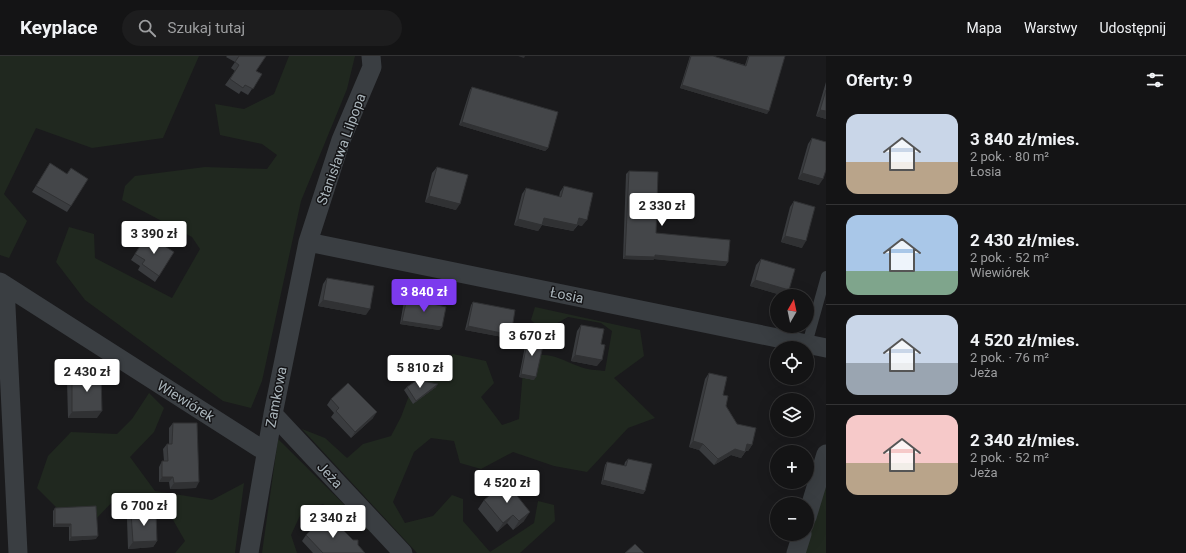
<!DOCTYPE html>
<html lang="pl">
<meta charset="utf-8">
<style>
body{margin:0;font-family:Roboto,sans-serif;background:#1d1d1e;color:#f1f3f6;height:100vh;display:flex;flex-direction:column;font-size:15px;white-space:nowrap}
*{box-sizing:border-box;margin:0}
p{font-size:13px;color:#9d9ea0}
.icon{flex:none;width:22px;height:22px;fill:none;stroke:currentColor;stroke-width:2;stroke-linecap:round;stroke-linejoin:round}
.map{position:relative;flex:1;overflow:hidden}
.sheet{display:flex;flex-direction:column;background:#141415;width:360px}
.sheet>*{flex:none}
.needle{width:26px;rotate:9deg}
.controls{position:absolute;left:770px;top:233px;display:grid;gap:8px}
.controls a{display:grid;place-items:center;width:44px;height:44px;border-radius:50%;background:#141415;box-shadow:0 4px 16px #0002,0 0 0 1px #333334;font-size:20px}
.price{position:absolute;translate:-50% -34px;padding:0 9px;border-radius:4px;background:#fff;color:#222;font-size:13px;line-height:26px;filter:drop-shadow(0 1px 2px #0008)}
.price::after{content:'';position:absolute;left:50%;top:24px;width:12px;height:9px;margin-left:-6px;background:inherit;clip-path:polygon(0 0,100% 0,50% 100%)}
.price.on{background:#7c3aed;color:#fff}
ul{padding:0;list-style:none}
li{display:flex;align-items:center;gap:12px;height:100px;padding:0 20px}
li+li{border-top:1px solid #333334}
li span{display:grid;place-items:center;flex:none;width:112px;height:80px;border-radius:12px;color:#555}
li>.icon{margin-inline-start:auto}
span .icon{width:48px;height:48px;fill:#fffc;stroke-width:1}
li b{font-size:17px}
h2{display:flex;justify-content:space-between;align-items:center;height:48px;padding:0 20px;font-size:17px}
header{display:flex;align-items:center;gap:24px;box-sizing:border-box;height:56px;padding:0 20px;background:#141415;border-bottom:1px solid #333334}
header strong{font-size:19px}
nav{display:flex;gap:22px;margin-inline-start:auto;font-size:14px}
.search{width:280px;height:36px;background:#1d1d1e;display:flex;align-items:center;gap:10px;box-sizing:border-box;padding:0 14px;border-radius:22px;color:#9d9ea0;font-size:15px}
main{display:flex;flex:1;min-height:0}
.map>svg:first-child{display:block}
.green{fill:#20281f}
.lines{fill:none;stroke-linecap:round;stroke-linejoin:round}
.lane{stroke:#3a3e42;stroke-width:10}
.street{stroke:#3a3e42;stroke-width:19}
.wall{fill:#3a3c3f}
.shaded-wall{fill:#303133}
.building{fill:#444649;stroke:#303133}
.labels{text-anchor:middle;stroke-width:3;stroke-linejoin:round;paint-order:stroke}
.street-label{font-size:14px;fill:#abb6bc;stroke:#151517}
</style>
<header>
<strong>Keyplace</strong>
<div class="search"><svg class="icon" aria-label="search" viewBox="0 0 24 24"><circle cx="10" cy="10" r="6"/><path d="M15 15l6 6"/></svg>Szukaj tutaj</div>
<nav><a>Mapa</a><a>Warstwy</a><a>Udostępnij</a></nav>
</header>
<main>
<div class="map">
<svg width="826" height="497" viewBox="0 0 826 497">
<rect width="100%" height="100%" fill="#1a1a1c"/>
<path class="green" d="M 0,0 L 199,0 L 163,82 L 92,92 L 36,72 L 4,138 L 27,165 L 9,202 L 0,199 Z
M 289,0 L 355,0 L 347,33 L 301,145 L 262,325 L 251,352 L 223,345 L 85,244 L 56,206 L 69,171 L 94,178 L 95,202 L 172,242 L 200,193 L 192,181 L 122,144 L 125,130 L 135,120 L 205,111 L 267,113 L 277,99 L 262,88 L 220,79 L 215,48 L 244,53 L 274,38 Z
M 535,251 L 640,274 L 644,300 L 614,322 L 655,362 L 628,372 L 587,416 L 554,410 L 513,396 L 481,413 L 460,407 L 454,385 L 431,382 L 414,396 L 393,446 L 405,467 L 433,460 L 452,439 L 463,443 L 463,465 L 490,496 L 534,467 L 538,445 L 554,449 L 555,465 L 520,497 L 417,497 L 302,373 L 325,382 L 347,402 L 363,388 L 391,380 L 401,361 L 413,329 L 453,298 L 486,305 L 494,327 L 481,341 L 502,369 L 519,363 L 524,303 C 548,294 557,302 578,310 C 586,314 597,314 605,315 L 612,275 L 601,267 L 568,261 L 543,275 L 531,264 Z
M 149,337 L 164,352 L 154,376 L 130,401 L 155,435 L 212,444 L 244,427 L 235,497 L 175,497 L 185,485 L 172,462 L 144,442 L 117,441 L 93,466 L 57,452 L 37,432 L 48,400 L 71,376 L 117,378 L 132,363 Z
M 278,383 L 378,482 L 362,469 L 323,448 L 303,453 L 291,479 L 297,497 L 262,497 Z
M 826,420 L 826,497 L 804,497 Z"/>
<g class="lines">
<path class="lane" d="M 807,288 L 826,220"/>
<path class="street" d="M 308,186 L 826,292
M 0,226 L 266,396
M 5,230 L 18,497
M 273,358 L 403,497
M 807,461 L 826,398
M 249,497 L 273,358 L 308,186 L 341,84 L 372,11 L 371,0
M 796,497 L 802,478"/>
</g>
<path class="wall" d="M 227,0 L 266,0 L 256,15 L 262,18 L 248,39 L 241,35 L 239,38 L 225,29 L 235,15 L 231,12 L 235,6 L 226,1 Z
M 690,0 L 713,0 L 745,9 L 748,0 L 785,0 L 767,58 L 680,32 Z
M 826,26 L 826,63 L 816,60 Z
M 472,31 L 548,92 L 545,95 L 459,69 L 470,34 Z
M 812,82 L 819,129 L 798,123 L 808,88 Z
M 50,107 L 67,118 L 71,150 L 67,156 L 32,136 Z
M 437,111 L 456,154 L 425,146 L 432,117 Z
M 629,115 L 656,177 L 728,206 L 725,210 L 654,203 L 653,204 L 623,203 L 626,118 Z
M 564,130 L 582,170 L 578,169 L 573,175 L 542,169 L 538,175 L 514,169 L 522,138 L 526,132 L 559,141 L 560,136 Z
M 794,145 L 802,192 L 781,186 L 790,151 Z
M 147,179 L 159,220 L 155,226 L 138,214 L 140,210 L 131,204 Z
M 761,203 L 789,234 L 785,240 L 750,230 L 756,209 Z
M 327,222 L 366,259 L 318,250 L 323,228 Z
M 407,242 L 442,271 L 439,274 L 400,268 L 404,245 Z
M 473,246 L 508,282 L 465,274 L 471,249 Z
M 581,269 L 601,288 L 597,310 L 571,305 L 577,275 Z
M 528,282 L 534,324 L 519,321 L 526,285 Z
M 709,317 L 723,339 L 726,350 L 737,368 L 752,389 L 748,395 L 746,395 L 741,402 L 731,399 L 714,409 L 699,394 L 689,391 L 705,323 Z
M 72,319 L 97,362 L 68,362 L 67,325 Z
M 407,331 L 436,331 L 413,348 L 404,334 Z
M 331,343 L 373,362 L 351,382 L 331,361 L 334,357 L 327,349 Z
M 173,367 L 196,432 L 170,433 L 169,426 L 159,426 L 159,411 L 162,405 L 164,405 L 163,393 L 167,388 L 169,388 L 169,372 Z
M 628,403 L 645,435 L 643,438 L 601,428 L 605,409 L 607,406 L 624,410 L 625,406 Z
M 484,444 L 524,465 L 513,474 L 507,467 L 497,476 L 478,453 Z
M 55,452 L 96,483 L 69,485 L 69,471 L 53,471 L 53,455 Z
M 131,457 L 157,485 L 153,491 L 128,493 L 127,463 Z
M 330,466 L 358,489 L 365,497 L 313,497 L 302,485 L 306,479 Z"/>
<path class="shaded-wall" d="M 518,0 L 525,0 L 524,2 Z
M 682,29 L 769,55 L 767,58 L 680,32 Z
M 820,54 L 826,55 L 826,63 L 816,60 Z
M 462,66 L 548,92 L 545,95 L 459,69 Z
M 802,117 L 823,123 L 819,129 L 798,123 Z
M 429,140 L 460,148 L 456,154 L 425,146 Z
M 544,162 L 577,169 L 573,175 L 540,168 Z
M 579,162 L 587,164 L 582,170 L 575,168 Z
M 518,163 L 542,169 L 538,175 L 514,169 Z
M 785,180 L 806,185 L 802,192 L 781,186 Z
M 655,199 L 728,206 L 725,210 L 654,203 L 653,204 L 623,203 L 625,200 Z
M 755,224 L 789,234 L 785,240 L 784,240 L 750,230 Z
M 323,244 L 370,253 L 366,259 L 318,250 Z
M 402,265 L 442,271 L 439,274 L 400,268 Z
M 468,270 L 511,279 L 508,282 L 465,274 Z
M 575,299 L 602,304 L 597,310 L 571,305 Z
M 521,318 L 536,321 L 534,324 L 519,321 Z
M 438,328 L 436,331 L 413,348 L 416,345 Z
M 102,355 L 97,362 L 68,362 L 72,356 Z
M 377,356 L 373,362 L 351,382 L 355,376 Z
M 693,385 L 703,388 L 699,394 L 689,391 Z
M 747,388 L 752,389 L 748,395 L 743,394 Z
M 735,393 L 745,396 L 741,402 L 731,399 L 714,409 L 718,403 Z
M 162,421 L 173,421 L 169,426 L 159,426 Z
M 603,424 L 645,435 L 643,438 L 601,428 Z
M 199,426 L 196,432 L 170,433 L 174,427 Z
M 530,456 L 524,465 L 513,474 L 519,465 Z
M 513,459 L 507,467 L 497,476 L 503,467 Z
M 55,468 L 71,468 L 69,471 L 53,471 Z
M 98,480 L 96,483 L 69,485 L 71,481 Z
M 157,485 L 153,491 L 128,493 L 133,486 Z"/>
<path class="building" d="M 239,0 L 266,0 L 256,15 L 262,18 L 253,33 L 245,29 L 243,32 L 230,23 L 239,9 L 235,6 Z
M 691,0 L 713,0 L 746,10 L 749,0 L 785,0 L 769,55 L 682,29 Z
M 472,31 L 558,56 L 548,92 L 462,66 Z
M 826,34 L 826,55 L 820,54 Z
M 812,82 L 826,86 L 826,114 L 823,123 L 802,117 Z
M 50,107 L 67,118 L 71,112 L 88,123 L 71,150 L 36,130 Z
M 437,111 L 468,119 L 460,148 L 429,140 Z
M 629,115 L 658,116 L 656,177 L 730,184 L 728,206 L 655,199 L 655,201 L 625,200 Z
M 564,130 L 593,137 L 587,164 L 579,162 L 577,169 L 544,162 L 542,169 L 518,163 L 526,132 L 561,141 Z
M 794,145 L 815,151 L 806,185 L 785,180 Z
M 147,179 L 174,196 L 159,220 L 142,208 L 145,204 L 135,198 Z
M 761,203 L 795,213 L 789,234 L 755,224 Z
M 327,222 L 374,230 L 370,253 L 323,244 Z
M 407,242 L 446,251 L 442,271 L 402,265 Z
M 473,246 L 515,254 L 511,279 L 468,270 Z
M 581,269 L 604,273 L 601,288 L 605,289 L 602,304 L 575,299 Z
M 528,282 L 544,285 L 536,321 L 521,318 Z
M 709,317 L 727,321 L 723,339 L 728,340 L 726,350 L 737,368 L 756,372 L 752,389 L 747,388 L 745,396 L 735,393 L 718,403 L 703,388 L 693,385 Z
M 72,319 L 101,319 L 102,355 L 72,356 Z
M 417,324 L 438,328 L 416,345 L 407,331 Z
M 348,327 L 377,356 L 355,376 L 336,355 L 339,352 L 331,343 Z
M 173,367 L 197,367 L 199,426 L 174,427 L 173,421 L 162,421 L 162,405 L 168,405 L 167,388 L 172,388 Z
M 628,403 L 652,408 L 645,435 L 603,424 L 607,406 L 626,410 Z
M 506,426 L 530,456 L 519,465 L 513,459 L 503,467 L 484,444 Z
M 96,450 L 98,480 L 71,481 L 71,468 L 55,468 L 55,452 Z
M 156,456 L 157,485 L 133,486 L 131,457 Z
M 325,460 L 330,466 L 332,463 L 353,484 L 358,484 L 358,489 L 365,497 L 323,497 L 306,479 Z
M 635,488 L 644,497 L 625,497 Z"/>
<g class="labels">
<g class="street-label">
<text transform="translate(341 93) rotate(-70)" y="5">Stanisława Lilpopa</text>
<text transform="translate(567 239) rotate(12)" y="5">Łosia</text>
<text transform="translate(276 341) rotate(-79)" y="5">Zamkowa</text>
<text transform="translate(186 345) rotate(32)" y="5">Wiewiórek</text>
<text transform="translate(330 419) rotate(47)" y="5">Jeża</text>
</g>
</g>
</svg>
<div class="controls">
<a><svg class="needle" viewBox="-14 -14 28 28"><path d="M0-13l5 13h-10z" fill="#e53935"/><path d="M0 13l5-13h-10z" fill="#9d9ea0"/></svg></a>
<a><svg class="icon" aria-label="locate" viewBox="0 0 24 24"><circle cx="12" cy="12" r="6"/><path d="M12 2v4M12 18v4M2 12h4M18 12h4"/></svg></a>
<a><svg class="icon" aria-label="layers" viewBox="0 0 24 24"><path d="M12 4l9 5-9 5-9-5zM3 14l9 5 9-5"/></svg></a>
<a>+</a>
<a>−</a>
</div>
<b class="price" style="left:662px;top:171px">2 330 zł</b>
<b class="price" style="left:154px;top:199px">3 390 zł</b>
<b class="price on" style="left:424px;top:257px">3 840 zł</b>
<b class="price" style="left:532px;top:301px">3 670 zł</b>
<b class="price" style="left:420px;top:333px">5 810 zł</b>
<b class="price" style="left:87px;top:337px">2 430 zł</b>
<b class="price" style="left:507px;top:448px">4 520 zł</b>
<b class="price" style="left:144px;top:471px">6 700 zł</b>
<b class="price" style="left:333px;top:483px">2 340 zł</b>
</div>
<section class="sheet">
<h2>Oferty: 9<svg class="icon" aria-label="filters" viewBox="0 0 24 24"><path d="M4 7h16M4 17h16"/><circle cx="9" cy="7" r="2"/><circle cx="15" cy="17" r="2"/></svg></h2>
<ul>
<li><span style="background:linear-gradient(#c9d6e8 60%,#b9a48a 0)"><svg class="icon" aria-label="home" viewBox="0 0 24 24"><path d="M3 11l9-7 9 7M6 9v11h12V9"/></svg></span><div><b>3 840 zł/mies.</b><p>2 pok. · 80 m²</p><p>Łosia</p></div></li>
<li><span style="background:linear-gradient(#a9c7e8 70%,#7fa58c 0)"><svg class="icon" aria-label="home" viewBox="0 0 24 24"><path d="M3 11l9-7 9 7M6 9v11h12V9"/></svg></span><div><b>2 430 zł/mies.</b><p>2 pok. · 52 m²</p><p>Wiewiórek</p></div></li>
<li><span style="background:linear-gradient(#c9d6e8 60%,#9aa5b1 0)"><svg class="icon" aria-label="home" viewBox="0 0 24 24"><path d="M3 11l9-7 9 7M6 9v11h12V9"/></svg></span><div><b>4 520 zł/mies.</b><p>2 pok. · 76 m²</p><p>Jeża</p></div></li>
<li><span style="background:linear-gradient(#f6c9c9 60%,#b9a48a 0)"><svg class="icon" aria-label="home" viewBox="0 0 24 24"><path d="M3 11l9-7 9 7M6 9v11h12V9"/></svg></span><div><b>2 340 zł/mies.</b><p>2 pok. · 52 m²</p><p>Jeża</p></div></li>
</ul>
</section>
</main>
